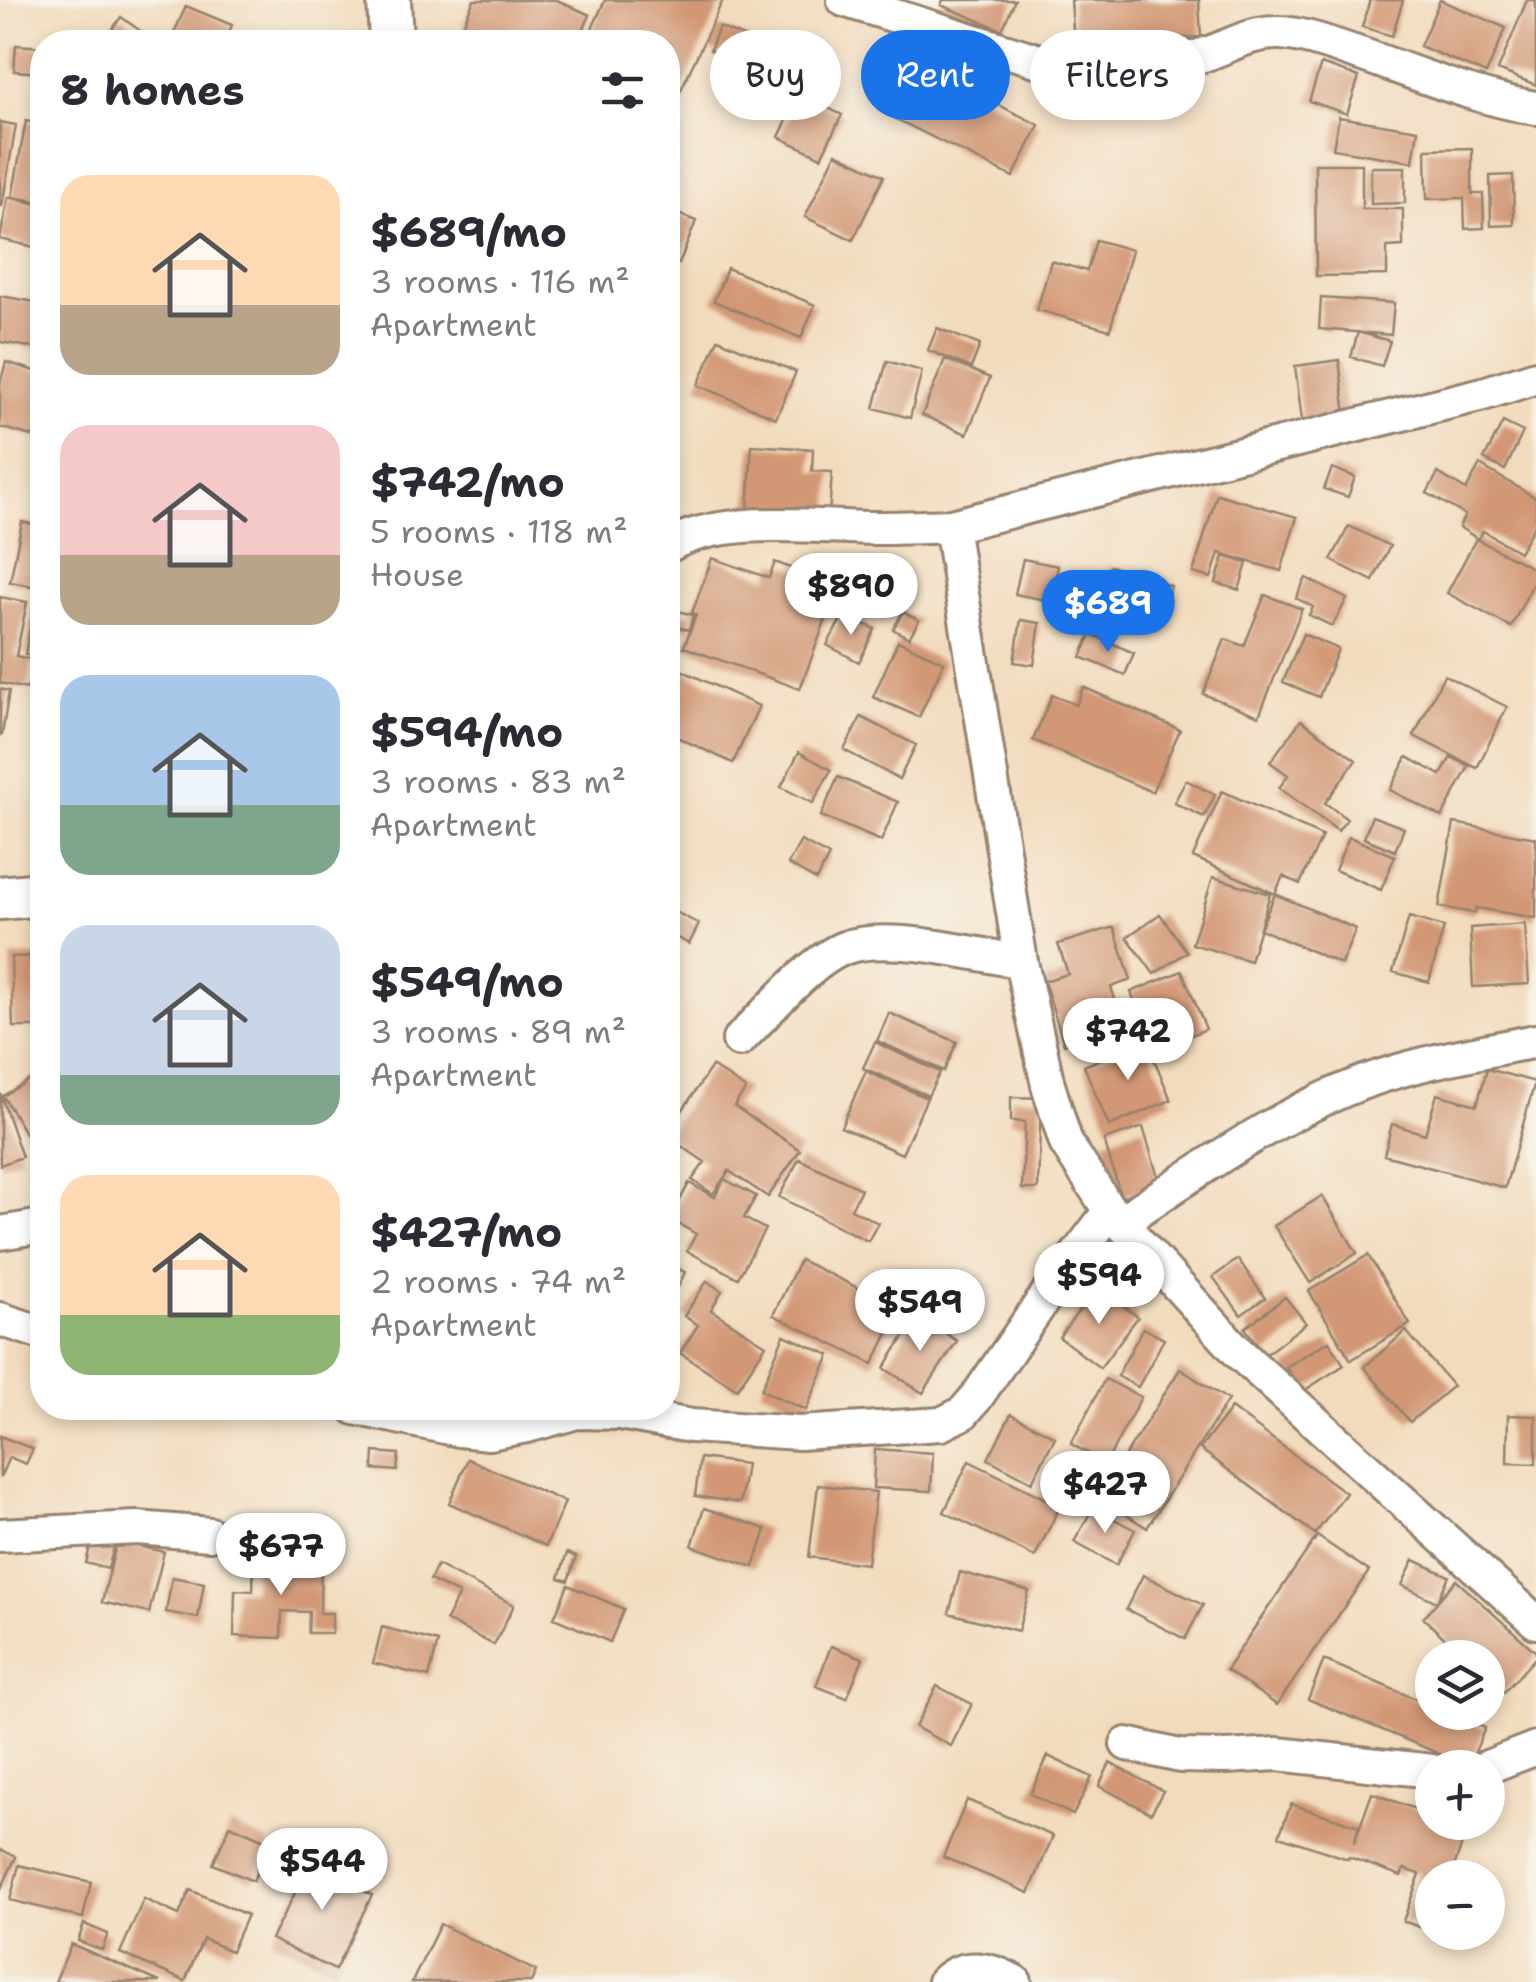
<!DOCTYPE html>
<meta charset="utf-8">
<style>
body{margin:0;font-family:"Shantell Sans",sans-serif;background:#f7f7f7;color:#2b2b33;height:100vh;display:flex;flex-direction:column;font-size:38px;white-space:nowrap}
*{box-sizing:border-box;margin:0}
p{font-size:32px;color:#7c7c81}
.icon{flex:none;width:55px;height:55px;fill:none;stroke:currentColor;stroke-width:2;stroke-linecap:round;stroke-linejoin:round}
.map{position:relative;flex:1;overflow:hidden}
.details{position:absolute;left:30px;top:30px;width:650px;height:1390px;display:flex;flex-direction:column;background:#fff;border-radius:40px;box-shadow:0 5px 15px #0003}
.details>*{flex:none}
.guide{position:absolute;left:710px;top:30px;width:675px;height:90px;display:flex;gap:20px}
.buttons{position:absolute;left:1415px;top:1640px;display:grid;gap:20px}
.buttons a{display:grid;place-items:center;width:90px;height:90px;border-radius:50%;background:#fff;box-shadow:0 5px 15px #0003;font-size:50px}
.price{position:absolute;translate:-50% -85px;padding:0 22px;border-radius:35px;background:#fff;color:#222;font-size:32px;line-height:65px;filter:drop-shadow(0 2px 5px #0008)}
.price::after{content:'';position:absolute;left:50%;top:60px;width:30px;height:22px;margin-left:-15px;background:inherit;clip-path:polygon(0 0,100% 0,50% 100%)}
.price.active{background:#1a73e8;color:#fff}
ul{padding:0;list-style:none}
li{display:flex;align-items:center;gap:30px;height:250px;padding:0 30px}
li span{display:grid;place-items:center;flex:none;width:280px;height:200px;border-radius:30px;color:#555}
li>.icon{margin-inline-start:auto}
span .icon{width:120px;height:120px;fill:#fffc;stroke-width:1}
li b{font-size:42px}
h2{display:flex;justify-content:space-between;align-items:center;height:120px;padding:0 30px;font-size:42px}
.tag{padding:0 35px;border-radius:45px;background:#fff;box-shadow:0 5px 15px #0003;font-size:35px;line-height:90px}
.tag.active{background:#1a73e8;color:#fff}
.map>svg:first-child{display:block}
.building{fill:#d29775}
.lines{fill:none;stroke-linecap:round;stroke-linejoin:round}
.minor-casing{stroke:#96826e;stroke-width:38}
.tertiary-casing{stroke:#96826e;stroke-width:48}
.minor{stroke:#fff;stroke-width:32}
.tertiary{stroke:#fff;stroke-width:42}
</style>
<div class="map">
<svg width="1536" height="1982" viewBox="0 0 1536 1982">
<rect width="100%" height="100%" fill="#f7f3e8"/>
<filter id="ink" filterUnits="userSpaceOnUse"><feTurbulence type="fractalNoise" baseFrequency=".01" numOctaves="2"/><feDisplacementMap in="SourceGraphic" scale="20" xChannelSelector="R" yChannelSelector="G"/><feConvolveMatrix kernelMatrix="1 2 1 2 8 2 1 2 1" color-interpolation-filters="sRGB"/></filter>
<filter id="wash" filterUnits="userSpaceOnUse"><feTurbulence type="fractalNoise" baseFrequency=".0048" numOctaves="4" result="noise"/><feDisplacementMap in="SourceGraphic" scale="40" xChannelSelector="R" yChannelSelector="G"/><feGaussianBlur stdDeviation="2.25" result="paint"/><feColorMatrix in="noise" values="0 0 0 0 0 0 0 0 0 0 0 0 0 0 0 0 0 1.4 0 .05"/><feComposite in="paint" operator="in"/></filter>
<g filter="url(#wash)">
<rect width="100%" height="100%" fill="#f2dbbd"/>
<g id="blocks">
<path class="building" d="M 474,0 L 557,0 L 590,15 L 578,42 L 497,42 L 462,27 Z
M 605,0 L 723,0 L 680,92 L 668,87 L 668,42 L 586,42 Z
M 943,0 L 1015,0 L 1002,30 L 941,5 Z
M 1071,0 L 1199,0 L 1201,37 L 1074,44 Z
M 1370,0 L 1403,0 L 1392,36 L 1362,27 Z
M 1440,0 L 1506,28 L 1486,74 L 1420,46 Z
M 1527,0 L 1536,0 L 1536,85 L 1498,70 Z
M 186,6 L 232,25 L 225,42 L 170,42 Z
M 121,17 L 156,42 L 113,42 L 106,38 Z
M 719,27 L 751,40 L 742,62 L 710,50 Z
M 16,45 L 42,47 L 42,73 L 14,71 Z
M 1321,64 L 1359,77 L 1347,114 L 1309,101 Z
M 758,73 L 842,115 L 821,157 L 779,137 L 791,112 L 749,91 Z
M 942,77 L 1039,125 L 1013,177 L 896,119 L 910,90 L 931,100 Z
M 1339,117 L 1418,130 L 1413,162 L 1333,149 Z
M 26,121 L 42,124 L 42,202 L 12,197 Z
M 0,122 L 16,125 L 2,206 L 0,206 Z
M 1472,148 L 1472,194 L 1483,194 L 1484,228 L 1465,229 L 1464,198 L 1427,199 L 1426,149 Z
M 836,153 L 884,176 L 853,240 L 805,217 Z
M 1315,164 L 1362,164 L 1362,209 L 1403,209 L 1403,246 L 1387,247 L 1387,275 L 1316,276 Z
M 1371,167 L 1405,167 L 1405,203 L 1371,204 Z
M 1513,175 L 1514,225 L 1491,226 L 1490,176 Z
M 8,197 L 42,205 L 42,249 L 0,239 Z
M 668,210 L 696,221 L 679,264 L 668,259 Z
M 1096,240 L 1132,250 L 1110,330 L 1037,310 L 1051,261 L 1087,271 Z
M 727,268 L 815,305 L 801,338 L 714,301 Z
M 0,296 L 42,303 L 42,349 L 0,342 Z
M 1321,298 L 1394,303 L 1391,335 L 1319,329 Z
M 937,328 L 980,345 L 971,368 L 928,350 Z
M 1358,332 L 1390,341 L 1382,366 L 1351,357 Z
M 718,339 L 796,372 L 776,418 L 698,385 Z
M 945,359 L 990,378 L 967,434 L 922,415 Z
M 1339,360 L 1347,422 L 1303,428 L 1295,366 Z
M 887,361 L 922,371 L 910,418 L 874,408 Z
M 6,362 L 42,373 L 42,439 L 0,427 L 0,384 Z
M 1503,422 L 1523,432 L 1505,470 L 1484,459 Z
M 752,445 L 813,449 L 812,471 L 832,472 L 829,516 L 748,510 Z
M 1480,465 L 1536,498 L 1536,523 L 1519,552 L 1483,531 L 1478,539 L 1459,527 L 1465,515 L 1427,493 L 1438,473 L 1466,490 Z
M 1332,468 L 1355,477 L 1348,497 L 1324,489 Z
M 1217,494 L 1297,517 L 1281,571 L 1219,553 L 1211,578 L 1193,573 Z
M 22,522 L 42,526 L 42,588 L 10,582 Z
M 1349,526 L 1390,546 L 1373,581 L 1331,560 Z
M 1476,539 L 1536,570 L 1536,578 L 1511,627 L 1447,593 Z
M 1224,556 L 1247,563 L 1239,590 L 1216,583 Z
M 712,558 L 769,578 L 775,562 L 818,578 L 806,608 L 827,616 L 800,689 L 684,647 L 696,615 L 692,613 Z
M 1023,559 L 1058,566 L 1051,601 L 1015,594 Z
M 1110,566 L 1171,586 L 1157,628 L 1096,608 Z
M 1306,578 L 1347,599 L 1332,626 L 1309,615 L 1313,607 L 1296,598 Z
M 832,581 L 866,599 L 856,618 L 822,600 Z
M 1265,595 L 1302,609 L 1259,716 L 1203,694 L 1225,639 L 1244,646 Z
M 0,597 L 27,602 L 16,656 L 33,660 L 27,689 L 0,683 Z
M 35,601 L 42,603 L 42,657 L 25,654 Z
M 670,609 L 693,615 L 689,630 L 668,624 Z
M 903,612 L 919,620 L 909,638 L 893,629 Z
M 844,614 L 875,629 L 859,662 L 827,645 Z
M 1021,620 L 1040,623 L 1034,665 L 1014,662 Z
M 1091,634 L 1134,653 L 1125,675 L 1081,657 Z
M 1303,634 L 1338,649 L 1319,697 L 1283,682 Z
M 898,641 L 944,662 L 919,717 L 873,697 Z
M 668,664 L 759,706 L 733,763 L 668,733 Z
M 1444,675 L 1507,707 L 1477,768 L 1414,736 Z
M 1083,687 L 1180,730 L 1152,792 L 1033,740 L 1052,695 L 1076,705 Z
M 0,689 L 9,691 L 2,735 L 0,735 Z
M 861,717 L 916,745 L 899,779 L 844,750 Z
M 1301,720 L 1356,760 L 1325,803 L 1347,819 L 1338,831 L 1279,788 L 1288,775 L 1270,762 Z
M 799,752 L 831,770 L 813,803 L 781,787 Z
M 1407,757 L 1441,775 L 1451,757 L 1469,766 L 1442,817 L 1390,790 Z
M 838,777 L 898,802 L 881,841 L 821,816 Z
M 1186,780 L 1215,795 L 1204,817 L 1174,803 Z
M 1222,791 L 1322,836 L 1300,884 L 1283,876 L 1275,894 L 1193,857 Z
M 1372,816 L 1404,828 L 1395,851 L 1364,838 Z
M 1454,823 L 1536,838 L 1536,918 L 1476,908 L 1475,913 L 1439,907 Z
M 1349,837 L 1395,856 L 1381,890 L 1335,870 Z
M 801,841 L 829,856 L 816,880 L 788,864 Z
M 1213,877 L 1270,894 L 1250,961 L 1192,944 Z
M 1275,894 L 1356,929 L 1341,964 L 1260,929 Z
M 668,908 L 699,924 L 689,944 L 668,933 Z
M 1160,914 L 1187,952 L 1154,974 L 1127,937 Z
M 1409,917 L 1444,927 L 1429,982 L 1393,972 Z
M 1525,924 L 1529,984 L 1473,987 L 1470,928 Z
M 1114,927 L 1131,980 L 1111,987 L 1123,1025 L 1064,1044 L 1044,981 L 1068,974 L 1058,944 Z
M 42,956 L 42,1027 L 13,1027 L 11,957 Z
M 1182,971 L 1206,1029 L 1155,1050 L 1131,992 Z
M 889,1013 L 957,1042 L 944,1071 L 877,1041 Z
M 1146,1040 L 1171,1100 L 1109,1126 L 1084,1066 Z
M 875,1042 L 940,1072 L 928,1096 L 863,1068 Z
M 712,1066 L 746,1089 L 734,1106 L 800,1150 L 768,1197 L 729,1171 L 713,1194 L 692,1180 L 705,1162 L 668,1137 L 668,1132 Z
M 1487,1069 L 1535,1082 L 1505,1188 L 1384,1155 L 1392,1124 L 1425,1134 L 1437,1094 L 1477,1105 Z
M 866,1071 L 927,1098 L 902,1154 L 841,1127 Z
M 34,1077 L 42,1092 L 42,1161 L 3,1096 Z
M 0,1093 L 22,1157 L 0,1165 Z
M 1011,1097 L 1041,1098 L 1038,1189 L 1022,1189 L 1025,1122 L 1011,1121 Z
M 1143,1127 L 1160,1184 L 1121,1197 L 1104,1140 Z
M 799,1159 L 861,1189 L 851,1209 L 878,1223 L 868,1241 L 779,1197 Z
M 724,1179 L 756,1196 L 744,1218 L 765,1229 L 738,1278 L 687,1251 L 696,1234 L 670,1219 L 689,1183 L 715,1197 Z
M 1322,1196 L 1357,1253 L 1310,1283 L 1274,1226 Z
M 1368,1255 L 1410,1324 L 1351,1360 L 1309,1291 Z
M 1238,1259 L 1265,1298 L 1241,1315 L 1213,1277 Z
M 800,1260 L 900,1308 L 873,1364 L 773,1315 Z
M 668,1264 L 685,1272 L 668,1308 Z
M 707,1281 L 722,1291 L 711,1310 L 766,1345 L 737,1389 L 680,1353 L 698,1325 L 684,1316 Z
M 1097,1287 L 1138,1317 L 1100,1368 L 1059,1337 Z
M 1285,1297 L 1306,1323 L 1265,1355 L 1245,1328 Z
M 918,1315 L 957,1341 L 923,1393 L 884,1368 Z
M 1143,1328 L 1164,1339 L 1138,1387 L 1117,1376 Z
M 1406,1331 L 1453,1386 L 1410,1422 L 1364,1367 Z
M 784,1335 L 830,1355 L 806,1410 L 761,1390 Z
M 1329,1341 L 1344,1365 L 1302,1392 L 1286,1367 Z
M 1180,1369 L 1228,1400 L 1147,1528 L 1099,1497 Z
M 1105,1379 L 1141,1397 L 1106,1463 L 1071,1444 Z
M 1231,1408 L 1346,1493 L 1315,1534 L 1200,1449 Z
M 1011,1414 L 1055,1437 L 1032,1482 L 988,1459 Z
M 1508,1415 L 1536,1416 L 1536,1464 L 1507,1463 Z
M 0,1436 L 33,1449 L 26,1464 L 9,1457 L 0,1478 Z
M 875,1449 L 933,1453 L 931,1491 L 873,1488 Z
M 374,1452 L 399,1454 L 397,1471 L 373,1469 Z
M 700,1458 L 746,1464 L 740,1503 L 695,1496 Z
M 468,1459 L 565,1502 L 546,1546 L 449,1503 Z
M 969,1461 L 1060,1506 L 1035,1557 L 944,1512 Z
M 818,1485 L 876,1492 L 867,1564 L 809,1557 Z
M 704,1508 L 766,1529 L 754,1567 L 692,1546 Z
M 1093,1508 L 1135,1530 L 1116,1565 L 1074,1542 Z
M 1317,1536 L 1369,1571 L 1277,1705 L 1226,1670 Z
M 92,1538 L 115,1543 L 108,1569 L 86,1563 Z
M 117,1541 L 164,1552 L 149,1613 L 102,1602 Z
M 567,1553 L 576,1557 L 568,1581 L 559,1578 Z
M 254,1558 L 321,1559 L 320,1613 L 332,1613 L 332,1633 L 308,1633 L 309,1612 L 282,1611 L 281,1638 L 234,1636 L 235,1590 L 253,1591 Z
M 1414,1560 L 1449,1576 L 1437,1602 L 1402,1585 Z
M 437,1565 L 514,1605 L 494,1645 L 446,1620 L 459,1594 L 430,1580 Z
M 960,1572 L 1029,1591 L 1018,1631 L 949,1613 Z
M 1143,1575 L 1203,1605 L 1185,1639 L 1126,1609 Z
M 172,1577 L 204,1583 L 198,1618 L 166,1612 Z
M 1456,1580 L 1536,1652 L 1536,1657 L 1504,1692 L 1488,1677 L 1488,1658 L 1466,1658 L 1423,1618 Z
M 568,1585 L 624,1609 L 610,1642 L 554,1618 Z
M 382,1627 L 438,1642 L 429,1677 L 373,1663 Z
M 831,1646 L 863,1658 L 847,1698 L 816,1686 Z
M 1324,1660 L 1432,1706 L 1432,1712 L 1448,1712 L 1485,1728 L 1469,1766 L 1308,1699 Z
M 937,1686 L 972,1704 L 951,1746 L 915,1727 Z
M 1048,1756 L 1092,1777 L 1073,1815 L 1030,1794 Z
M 1110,1763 L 1163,1791 L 1151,1813 L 1099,1786 Z
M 1372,1793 L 1432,1815 L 1432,1822 L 1455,1822 L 1468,1827 L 1450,1878 L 1432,1878 L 1432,1925 L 1430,1931 L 1403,1921 L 1420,1874 L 1404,1869 L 1401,1876 L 1349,1857 L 1348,1859 L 1279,1836 L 1291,1804 L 1359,1826 L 1354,1843 Z
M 967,1800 L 1053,1836 L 1029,1893 L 943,1857 Z
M 230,1825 L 269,1842 L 253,1881 L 213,1864 Z
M 325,1836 L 337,1841 L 323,1871 L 372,1895 L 335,1970 L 271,1939 Z
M 0,1849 L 16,1857 L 0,1891 Z
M 19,1865 L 91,1882 L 83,1918 L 10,1900 Z
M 190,1890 L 247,1915 L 231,1951 L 203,1939 L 185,1981 L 120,1953 L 144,1899 L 179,1915 Z
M 84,1924 L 108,1934 L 102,1950 L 78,1941 Z
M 440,1924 L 536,1971 L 531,1982 L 412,1982 Z
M 71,1944 L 160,1982 L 55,1982 Z"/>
</g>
</g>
<g filter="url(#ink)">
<use href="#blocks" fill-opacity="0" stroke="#96826e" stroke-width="2.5"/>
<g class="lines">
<defs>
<path id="minor" d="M 844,0 L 1055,66 C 1107,76 1156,71 1206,54 C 1230,46 1252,32 1279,33 C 1306,34 1335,46 1360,54 C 1419,74 1475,98 1536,108
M 951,526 L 1021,962 L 1048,1085 L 1066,1143 L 1110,1211 L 1239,1353 L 1536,1622
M 668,546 C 720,515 814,527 874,528 C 900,528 926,527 951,526 L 1483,394 L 1536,377
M 739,1040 C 767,1013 809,962 844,948 C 886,932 976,954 1021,962
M 1120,1222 C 1193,1175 1263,1124 1344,1090 C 1405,1064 1471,1054 1536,1041
M 0,1233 L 42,1226
M 0,1319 L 42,1333
M 355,1408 L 459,1430 L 489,1433 L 527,1426 L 577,1412 L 620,1413 L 691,1426 L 799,1433 L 941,1424 L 963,1413 L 976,1398 L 1048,1293 L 1110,1211
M 0,1535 L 137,1528 L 210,1534
M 1127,1744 L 1180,1756 L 1226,1757 L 1278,1754 L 1432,1771
M 1485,1768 L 1536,1748
M 944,1982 C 964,1962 993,1969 1015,1982"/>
<path id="tertiary" d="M 389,0 L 391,42
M 0,898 L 42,894"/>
</defs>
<use href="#minor" class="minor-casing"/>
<use href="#tertiary" class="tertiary-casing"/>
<use href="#minor" class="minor"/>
<use href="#tertiary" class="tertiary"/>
</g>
</g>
</svg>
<div class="buttons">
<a><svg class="icon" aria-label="layers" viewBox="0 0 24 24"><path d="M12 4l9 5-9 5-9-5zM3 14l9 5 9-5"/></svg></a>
<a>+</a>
<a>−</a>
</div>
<b class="price" style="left:851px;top:638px">$890</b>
<b class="price active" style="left:1108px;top:655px">$689</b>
<b class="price" style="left:1128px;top:1083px">$742</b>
<b class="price" style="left:1099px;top:1327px">$594</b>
<b class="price" style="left:920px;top:1354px">$549</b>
<b class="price" style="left:1105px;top:1536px">$427</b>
<b class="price" style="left:281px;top:1598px">$677</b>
<b class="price" style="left:322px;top:1913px">$544</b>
<div class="guide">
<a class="tag">Buy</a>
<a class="tag active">Rent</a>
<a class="tag">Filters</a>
</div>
<section class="details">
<h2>8 homes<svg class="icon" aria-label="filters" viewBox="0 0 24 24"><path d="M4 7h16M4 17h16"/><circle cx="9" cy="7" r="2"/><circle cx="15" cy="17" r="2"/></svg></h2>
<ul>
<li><span style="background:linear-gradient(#ffd9b3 65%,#b9a48a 0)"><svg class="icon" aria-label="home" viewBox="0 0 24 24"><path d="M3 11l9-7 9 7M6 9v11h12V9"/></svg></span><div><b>$689/mo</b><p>3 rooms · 116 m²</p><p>Apartment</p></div></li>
<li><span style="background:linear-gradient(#f6c9c9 65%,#b9a48a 0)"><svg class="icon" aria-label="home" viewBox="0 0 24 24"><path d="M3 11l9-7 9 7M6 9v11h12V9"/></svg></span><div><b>$742/mo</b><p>5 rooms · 118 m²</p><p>House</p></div></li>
<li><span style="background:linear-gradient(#a9c7e8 65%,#7fa58c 0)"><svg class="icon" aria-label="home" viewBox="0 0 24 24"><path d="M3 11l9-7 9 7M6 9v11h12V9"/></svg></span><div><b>$594/mo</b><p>3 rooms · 83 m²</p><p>Apartment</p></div></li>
<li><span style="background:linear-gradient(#c9d6e8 75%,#7fa58c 0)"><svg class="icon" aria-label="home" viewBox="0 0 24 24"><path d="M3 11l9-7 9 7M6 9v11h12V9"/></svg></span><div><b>$549/mo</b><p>3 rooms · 89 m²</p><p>Apartment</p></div></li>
<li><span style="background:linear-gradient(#ffd9b3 70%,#8fb573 0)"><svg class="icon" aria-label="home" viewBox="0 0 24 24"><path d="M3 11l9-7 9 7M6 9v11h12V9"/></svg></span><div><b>$427/mo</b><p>2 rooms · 74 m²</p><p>Apartment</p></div></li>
</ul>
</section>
</div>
